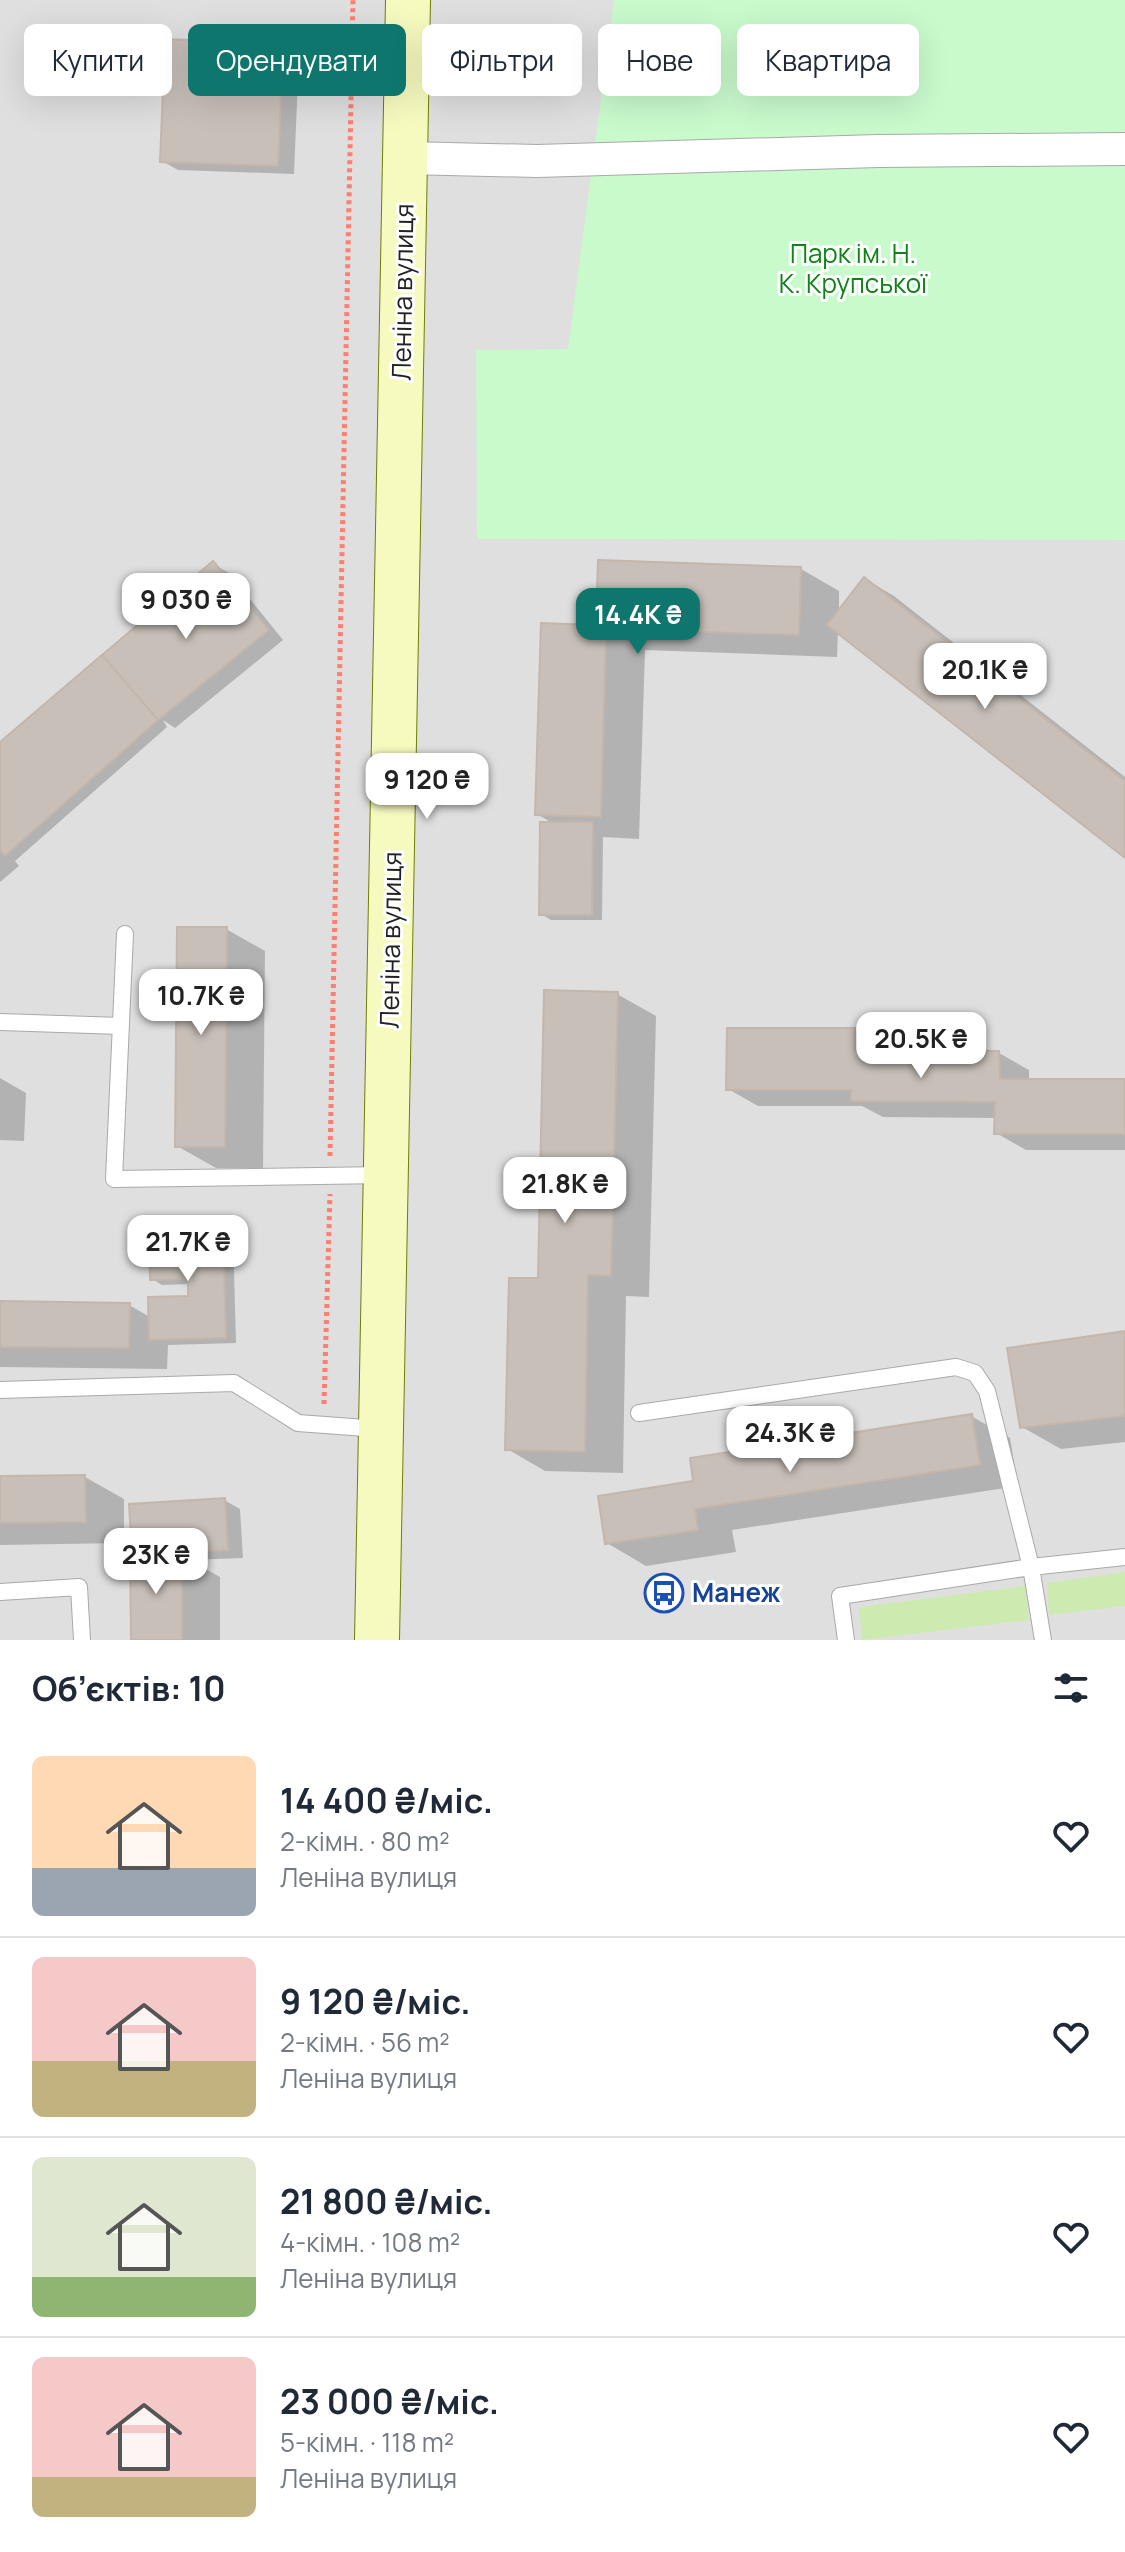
<!DOCTYPE html>
<html lang="uk">
<meta charset="utf-8">
<style>
body{margin:0;font-family:Manrope,sans-serif;background:#f2f2f3;color:#1f2937;height:100vh;display:flex;flex-direction:column;font-size:30px;white-space:nowrap}
*{box-sizing:border-box;margin:0}
p{font-size:26px;color:#747a83}
.icon{flex:none;width:44px;height:44px;fill:none;stroke:currentColor;stroke-width:2;stroke-linecap:round;stroke-linejoin:round}
.map{position:relative;height:1640px;overflow:hidden}
.drawer{display:flex;flex-direction:column;background:#fff;flex:1}
.drawer>*{flex:none}
.banner{position:absolute;left:24px;top:24px;width:1078px;height:72px;display:flex;gap:16px}
.price{position:absolute;translate:-50% -68px;padding:0 18px;border-radius:16px;background:#fff;color:#222;font-size:26px;line-height:52px;filter:drop-shadow(0 2px 4px #0008)}
.price::after{content:'';position:absolute;left:50%;top:48px;width:24px;height:18px;margin-left:-12px;background:inherit;clip-path:polygon(0 0,100% 0,50% 100%)}
.price.active{background:#0f766e;color:#fff}
ul{padding:0;list-style:none}
li{display:flex;align-items:center;gap:24px;height:200px;padding:0 32px}
li+li{border-top:2px solid #e0e1e3}
li span{display:grid;place-items:center;flex:none;width:224px;height:160px;border-radius:12px;color:#555}
li>.icon{margin-inline-start:auto}
span .icon{width:96px;height:96px;fill:#fffc;stroke-width:1}
li b{font-size:34px}
h2{display:flex;justify-content:space-between;align-items:center;height:96px;padding:0 32px;font-size:34px}
.chip{padding:0 28px;border-radius:12px;background:#fff;box-shadow:0 8px 32px #0002;font-size:28px;line-height:72px}
.chip.active{background:#0f766e;color:#fff}
.map>svg:first-child{display:block}
.residential{fill:#e0dfdf}
.grass{fill:#cdebb0}
.park{fill:#c8facc}
.shadow{fill:#0003}
.building{fill:#c7bfb8;stroke:#c4b6ab;stroke-width:2}
.lines{fill:none;stroke-linecap:round;stroke-linejoin:round}
.lane-casing{stroke:#a9a9a9;stroke-width:18}
.street-casing{stroke:#a9a9a9;stroke-width:34}
.secondary-casing{stroke:#707d05;stroke-width:46}
.path{stroke:#fa8072;stroke-width:5;stroke-dasharray:4 4;stroke-linecap:butt}
.lane{stroke:#fff;stroke-width:16}
.street{stroke:#fff;stroke-width:32}
.secondary{stroke:#f7fabf;stroke-width:44}
.labels{text-anchor:middle;stroke-width:6;stroke-linejoin:round;paint-order:stroke}
.park-label{font-size:26px;fill:#0c8416;stroke:#fff}
.street-label{font-size:26px;fill:#222;stroke:#fff}
.transit-label{font-size:26px;font-weight:bold;fill:#164399;stroke:#fff;text-anchor:start}
</style>
<div class="map">
<svg width="1125" height="1640" viewBox="0 0 1125 1640">
<rect width="100%" height="100%" fill="#f2efe9"/>
<path class="residential" d="M 0,0 L 1125,0 L 1125,1640 L 0,1640 Z"/>
<path class="grass" d="M 1125,1572 L 1125,1606 L 1049,1615 L 1047,1583 Z
M 1025,1586 L 1029,1620 L 862,1640 L 859,1607 Z"/>
<path class="park" d="M 614,0 L 1125,0 L 1125,540 L 477,539 L 476,350 L 568,349 Z"/>
<path class="shadow" d="M 283,46 L 299,55 L 294,174 L 178,170 L 162,161 Z
M 213,564 L 229,573 L 283,640 L 175,728 L 163,720 L 167,727 L 15,861 L 19,866 L 0,882 L 0,745 Z
M 801,569 L 839,591 L 839,613 L 865,579 L 894,596 L 1125,777 L 1125,856 L 838,632 L 837,657 L 645,650 L 639,839 L 603,837 L 602,920 L 551,920 L 541,914 L 554,824 L 537,814 L 598,627 Z
M 226,929 L 265,951 L 263,1168 L 216,1168 L 177,1146 Z
M 617,994 L 656,1016 L 649,1297 L 626,1296 L 623,1473 L 545,1471 L 507,1449 L 540,1280 Z
M 854,1030 L 884,1047 L 884,1052 L 999,1053 L 1029,1070 L 1029,1081 L 1125,1081 L 1125,1150 L 1026,1150 L 996,1133 L 997,1118 L 883,1117 L 862,1106 L 758,1106 L 728,1089 Z
M 0,1078 L 26,1093 L 24,1141 L 0,1140 Z
M 222,1228 L 233,1234 L 236,1343 L 168,1345 L 167,1369 L 0,1367 L 0,1303 L 129,1305 L 150,1317 L 190,1298 L 190,1284 L 162,1285 L 152,1279 Z
M 1125,1333 L 1125,1442 L 1061,1449 L 1022,1427 Z
M 971,1416 L 1010,1438 L 1018,1486 L 732,1530 L 736,1552 L 646,1566 L 607,1543 L 696,1482 Z
M 85,1477 L 124,1499 L 124,1543 L 0,1545 L 0,1478 Z
M 224,1500 L 240,1509 L 243,1558 L 190,1560 L 220,1577 L 220,1640 L 133,1640 L 134,1555 Z"/>
<path class="building" d="M 165,39 L 283,44 L 278,166 L 160,162 Z
M 598,560 L 801,567 L 799,635 L 606,629 L 601,817 L 535,815 L 541,623 L 596,625 Z
M 213,561 L 269,630 L 158,720 L 102,655 Z
M 864,577 L 1125,781 L 1125,858 L 827,625 Z
M 102,655 L 158,720 L 5,856 L 0,851 L 0,742 Z
M 540,822 L 593,822 L 592,915 L 539,915 Z
M 177,927 L 227,927 L 225,1147 L 175,1147 Z
M 544,990 L 618,992 L 611,1276 L 588,1275 L 585,1452 L 505,1450 L 509,1278 L 538,1278 Z
M 727,1028 L 855,1028 L 855,1050 L 999,1051 L 1000,1079 L 1125,1079 L 1125,1134 L 994,1134 L 995,1102 L 851,1101 L 851,1090 L 726,1090 Z
M 223,1226 L 226,1338 L 149,1340 L 148,1297 L 188,1296 L 188,1279 L 150,1280 L 149,1227 Z
M 0,1301 L 130,1303 L 129,1348 L 0,1347 Z
M 1125,1331 L 1125,1416 L 1020,1428 L 1007,1348 Z
M 972,1414 L 980,1465 L 695,1509 L 698,1530 L 605,1544 L 598,1496 L 693,1481 L 690,1458 Z
M 85,1475 L 86,1522 L 0,1523 L 0,1476 Z
M 225,1498 L 228,1550 L 132,1555 L 129,1504 Z
M 130,1553 L 182,1553 L 182,1640 L 131,1640 Z"/>
<g class="lines">
<defs>
<path id="lane" d="M 125,934 L 114,1179 L 384,1175
M 0,1022 L 121,1026
M 0,1390 L 234,1383 L 298,1423 L 379,1429
M 639,1413 L 956,1367 L 975,1373 L 987,1391 L 1031,1567 L 1043,1640
M 0,1592 L 79,1587 L 82,1640
M 846,1640 L 840,1596 L 1031,1567 L 1125,1557"/>
<path id="street" d="M 406,158 L 537,161 L 878,151 L 1125,149"/>
<path id="secondary" d="M 377,1640 L 408,0"/>
</defs>
<use href="#lane" class="lane-casing"/>
<use href="#street" class="street-casing"/>
<use href="#secondary" class="secondary-casing"/>
<path class="path" d="M 330,1156 L 353,0
M 324,1404 L 330,1194"/>
<use href="#lane" class="lane"/>
<use href="#street" class="street"/>
<use href="#secondary" class="secondary"/>
</g>
<defs>
<symbol id="bus-ring" viewBox="-11 -11 22 22"><circle r="9.5" fill="#fff" stroke="#1a4fb4" stroke-width="1.5"/><path d="M-5-6H5V4H4V6H2V4H-2V6H-4V4H-5ZM-3.5-4V0h7V-4ZM-3.5 1.2v1.5H-2V1.2ZM2 1.2v1.5H3.5V1.2Z" fill="#1a4fb4"/></symbol>
</defs>
<g fill-rule="evenodd">
<use href="#bus-ring" x="642" y="1571" width="44" height="44"/>
</g>
<g class="labels">
<g class="park-label">
<text x="853" y="263">Парк ім. Н.<tspan x="853" dy="30">К. Крупської</tspan></text>
</g>
<g class="street-label">
<text transform="translate(403 292) rotate(-89)" y="9">Леніна вулиця</text>
<text transform="translate(391 940) rotate(-89)" y="9">Леніна вулиця</text>
</g>
<g class="transit-label">
<text x="692" y="1602">Манеж</text>
</g>
</g>
</svg>
<b class="price" style="left:186px;top:641px">9 030 ₴</b>
<b class="price active" style="left:638px;top:656px">14.4K ₴</b>
<b class="price" style="left:985px;top:711px">20.1K ₴</b>
<b class="price" style="left:427px;top:821px">9 120 ₴</b>
<b class="price" style="left:201px;top:1037px">10.7K ₴</b>
<b class="price" style="left:921px;top:1080px">20.5K ₴</b>
<b class="price" style="left:565px;top:1225px">21.8K ₴</b>
<b class="price" style="left:188px;top:1283px">21.7K ₴</b>
<b class="price" style="left:790px;top:1474px">24.3K ₴</b>
<b class="price" style="left:156px;top:1596px">23K ₴</b>
<div class="banner">
<a class="chip">Купити</a>
<a class="chip active">Орендувати</a>
<a class="chip">Фільтри</a>
<a class="chip">Нове</a>
<a class="chip">Квартира</a>
</div>
</div>
<section class="drawer">
<h2>Об’єктів: 10<svg class="icon" aria-label="filters" viewBox="0 0 24 24"><path d="M4 7h16M4 17h16"/><circle cx="9" cy="7" r="2"/><circle cx="15" cy="17" r="2"/></svg></h2>
<ul>
<li><span style="background:linear-gradient(#ffd9b3 70%,#9aa5b1 0)"><svg class="icon" aria-label="home" viewBox="0 0 24 24"><path d="M3 11l9-7 9 7M6 9v11h12V9"/></svg></span><div><b>14 400 ₴/міс.</b><p>2-кімн. · 80 m²</p><p>Леніна вулиця</p></div><svg class="icon" aria-label="heart" viewBox="0 0 24 24"><path d="M12 20l-8-8c-3-5 5-10 8-4 3-6 11-1 8 4z"/></svg></li>
<li><span style="background:linear-gradient(#f6c9c9 65%,#c2b280 0)"><svg class="icon" aria-label="home" viewBox="0 0 24 24"><path d="M3 11l9-7 9 7M6 9v11h12V9"/></svg></span><div><b>9 120 ₴/міс.</b><p>2-кімн. · 56 m²</p><p>Леніна вулиця</p></div><svg class="icon" aria-label="heart" viewBox="0 0 24 24"><path d="M12 20l-8-8c-3-5 5-10 8-4 3-6 11-1 8 4z"/></svg></li>
<li><span style="background:linear-gradient(#dfe7d0 75%,#8fb573 0)"><svg class="icon" aria-label="home" viewBox="0 0 24 24"><path d="M3 11l9-7 9 7M6 9v11h12V9"/></svg></span><div><b>21 800 ₴/міс.</b><p>4-кімн. · 108 m²</p><p>Леніна вулиця</p></div><svg class="icon" aria-label="heart" viewBox="0 0 24 24"><path d="M12 20l-8-8c-3-5 5-10 8-4 3-6 11-1 8 4z"/></svg></li>
<li><span style="background:linear-gradient(#f6c9c9 75%,#c2b280 0)"><svg class="icon" aria-label="home" viewBox="0 0 24 24"><path d="M3 11l9-7 9 7M6 9v11h12V9"/></svg></span><div><b>23 000 ₴/міс.</b><p>5-кімн. · 118 m²</p><p>Леніна вулиця</p></div><svg class="icon" aria-label="heart" viewBox="0 0 24 24"><path d="M12 20l-8-8c-3-5 5-10 8-4 3-6 11-1 8 4z"/></svg></li>
</ul>
</section>
